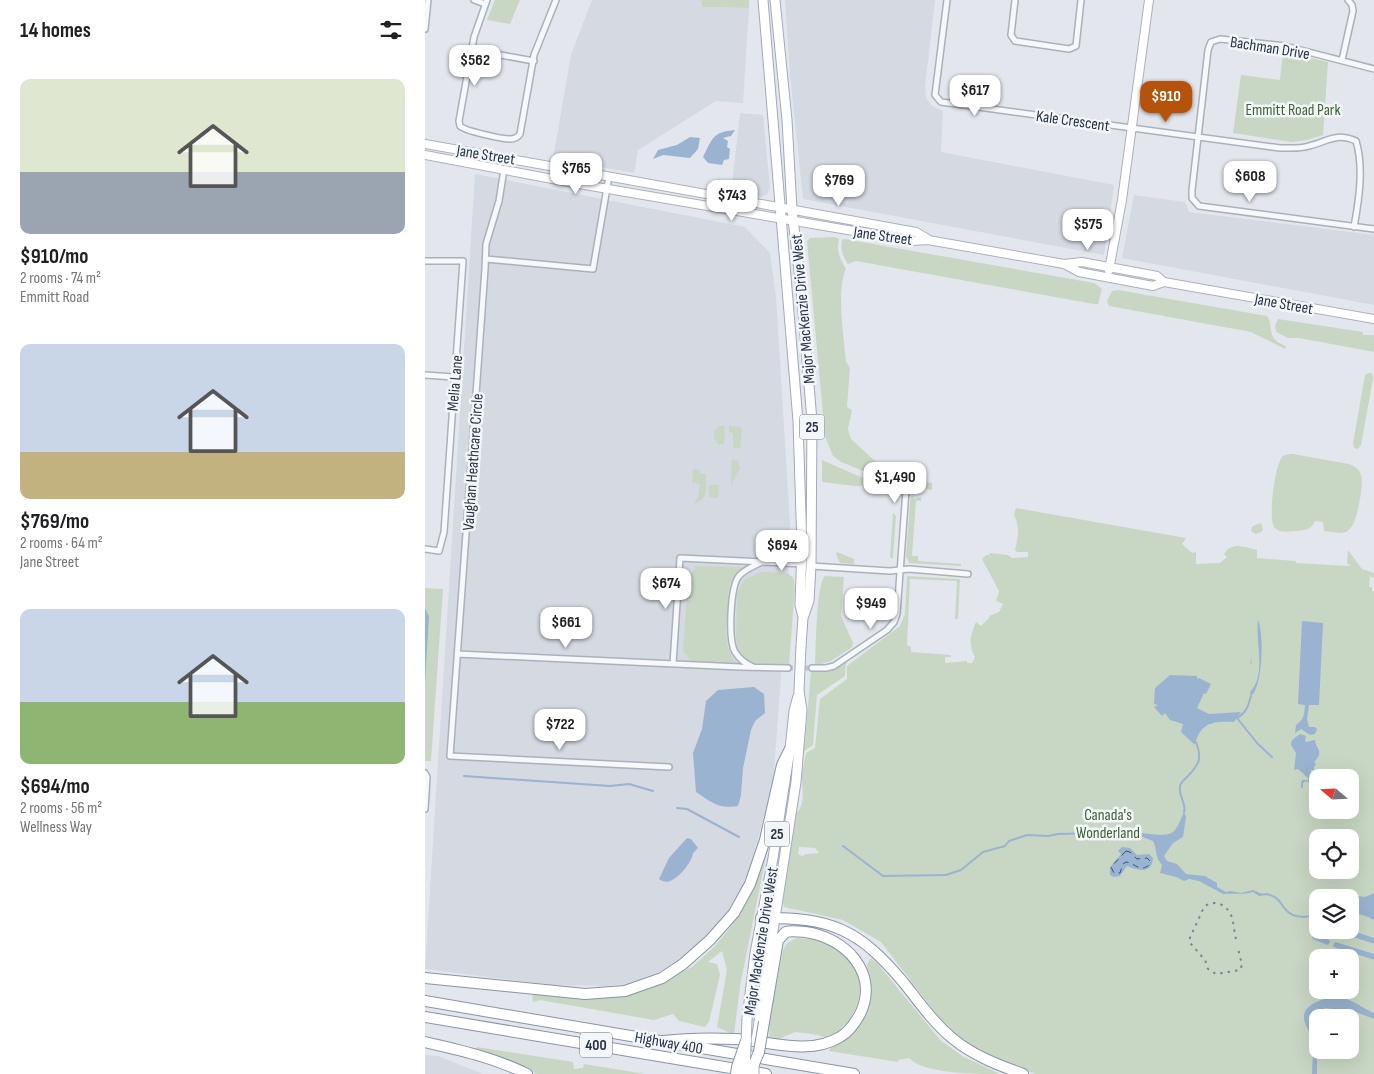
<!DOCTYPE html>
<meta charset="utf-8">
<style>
body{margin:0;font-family:"Sofia Sans Condensed",sans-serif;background:#f2f2f2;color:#202124;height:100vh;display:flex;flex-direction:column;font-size:19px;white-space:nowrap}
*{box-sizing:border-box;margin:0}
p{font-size:16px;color:#757577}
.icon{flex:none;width:28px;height:28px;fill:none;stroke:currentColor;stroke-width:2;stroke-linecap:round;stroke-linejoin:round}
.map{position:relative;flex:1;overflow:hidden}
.drawer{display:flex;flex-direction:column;background:#fff;width:425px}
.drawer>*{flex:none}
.needle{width:32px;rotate:289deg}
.tools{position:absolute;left:884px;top:769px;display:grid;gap:10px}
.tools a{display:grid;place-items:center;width:50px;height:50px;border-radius:10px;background:#fff;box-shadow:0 5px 20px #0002;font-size:25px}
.price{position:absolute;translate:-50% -42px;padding:0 11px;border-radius:10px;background:#fff;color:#222;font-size:16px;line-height:32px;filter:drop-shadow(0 1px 2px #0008)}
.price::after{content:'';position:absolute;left:50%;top:30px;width:15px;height:11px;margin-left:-8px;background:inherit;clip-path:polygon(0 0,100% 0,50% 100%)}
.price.active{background:#b45309;color:#fff}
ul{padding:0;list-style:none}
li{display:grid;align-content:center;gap:10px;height:265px;padding:0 20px}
li span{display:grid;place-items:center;height:155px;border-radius:10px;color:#555}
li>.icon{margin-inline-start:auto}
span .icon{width:90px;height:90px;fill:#fffc;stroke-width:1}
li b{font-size:21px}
h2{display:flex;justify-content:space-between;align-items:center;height:60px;padding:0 20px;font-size:21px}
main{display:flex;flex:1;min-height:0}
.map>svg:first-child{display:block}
.built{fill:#d4d9e2}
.green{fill:#c8d7c3;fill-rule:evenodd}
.water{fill:#9ab3d0}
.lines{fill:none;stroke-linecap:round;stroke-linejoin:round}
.stream{stroke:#9ab3d0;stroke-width:2}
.canal{stroke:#9ab3d0;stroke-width:5.5}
.ferry{stroke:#2d5181;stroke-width:1;stroke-dasharray:6 5;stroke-linecap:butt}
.street-tunnel{stroke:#bec3cc;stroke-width:5;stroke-dasharray:5 2.5;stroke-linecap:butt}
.street-casing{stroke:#abb1bb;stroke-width:8}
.secondary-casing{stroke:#abb1bb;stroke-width:10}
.primary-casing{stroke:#a1aaba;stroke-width:11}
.highway-casing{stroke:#8893a5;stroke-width:12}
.street{stroke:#f6f8fa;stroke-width:5}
.secondary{stroke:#fff;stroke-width:8}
.primary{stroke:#fff;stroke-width:9}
.highway{stroke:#fff;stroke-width:10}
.rail{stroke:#7a8598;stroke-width:2;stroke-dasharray:2.5 5;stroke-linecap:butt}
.primary-bridge-casing{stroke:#a1aaba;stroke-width:11;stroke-linecap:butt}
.highway-bridge-casing{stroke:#8893a5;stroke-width:12;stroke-linecap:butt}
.primary-bridge{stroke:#fff;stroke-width:9}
.highway-bridge{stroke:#fff;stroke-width:10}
.labels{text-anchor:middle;stroke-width:5;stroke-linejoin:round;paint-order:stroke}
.shield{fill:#f3f6f9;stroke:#656e7c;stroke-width:1}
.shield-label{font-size:15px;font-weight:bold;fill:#283347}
.street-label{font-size:16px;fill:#283347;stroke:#f3f6f9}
.park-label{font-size:16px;fill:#3c6534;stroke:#f3f6f9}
</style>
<main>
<section class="drawer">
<h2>14 homes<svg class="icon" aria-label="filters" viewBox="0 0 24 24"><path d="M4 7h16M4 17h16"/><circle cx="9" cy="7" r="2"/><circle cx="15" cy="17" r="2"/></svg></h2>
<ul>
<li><span style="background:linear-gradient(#dfe7d0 60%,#9aa5b1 0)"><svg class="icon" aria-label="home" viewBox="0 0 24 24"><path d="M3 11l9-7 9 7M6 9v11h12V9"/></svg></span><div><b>$910/mo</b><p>2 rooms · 74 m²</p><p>Emmitt Road</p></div></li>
<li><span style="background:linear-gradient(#c9d6e8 70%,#c2b280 0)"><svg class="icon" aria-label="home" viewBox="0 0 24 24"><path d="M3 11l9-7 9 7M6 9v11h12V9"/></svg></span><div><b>$769/mo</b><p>2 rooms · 64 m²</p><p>Jane Street</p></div></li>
<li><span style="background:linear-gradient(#c9d6e8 60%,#8fb573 0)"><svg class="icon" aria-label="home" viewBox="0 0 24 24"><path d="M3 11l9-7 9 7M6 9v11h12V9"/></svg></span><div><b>$694/mo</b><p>2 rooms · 56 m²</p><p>Wellness Way</p></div></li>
</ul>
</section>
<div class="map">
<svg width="949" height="1074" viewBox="0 0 949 1074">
<rect width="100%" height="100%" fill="#e3e7ed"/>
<path class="built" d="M 167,0 L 276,0 L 277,7 L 324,8 L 318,103 L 291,101 L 213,150 L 209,173 L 128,158 L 146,55 Z
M 360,0 L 510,0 L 500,86 L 501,98 L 507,106 L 518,111 L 516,152 L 689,185 L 679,255 L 378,199 L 365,74 Z
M 315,113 L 338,115 L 345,188 L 342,194 L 337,197 L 306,194 Z
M 50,174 L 320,227 L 345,253 L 351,296 L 366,540 L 348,785 L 328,857 L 314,896 L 301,916 L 273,947 L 238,970 L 202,984 L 180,986 L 126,985 L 0,969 Z
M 709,195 L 760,202 L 764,212 L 949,235 L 949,305 L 697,258 Z
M 0,1055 L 13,1056 L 58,1074 L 0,1074 Z"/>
<path class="green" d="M 70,0 L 95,0 L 85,24 L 62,20 Z
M 276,0 L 324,0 L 324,8 L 277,7 Z
M 858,52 L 903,62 L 898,135 L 882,140 L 867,142 L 808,133 L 816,75 L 855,80 Z
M 410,237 L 414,239 C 411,251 415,259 421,269 C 411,290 419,338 421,362 L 425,368 L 422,407 L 427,410 L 423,429 L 426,439 L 449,460 L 463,471 L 482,478 L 507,483 L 507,490 L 474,485 L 416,462 L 408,456 L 400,436 L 382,241 L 385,238 Z
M 420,239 L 669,283 L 677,289 L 673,304 L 669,304 L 431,261 L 423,264 C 418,256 415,250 417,240 Z
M 693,290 L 842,316 C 850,326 839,338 861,346 L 860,349 L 826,332 L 684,306 L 682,301 L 687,291 Z
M 853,319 L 938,332 L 938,335 L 949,335 L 949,352 L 874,338 L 863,338 L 851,332 L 850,326 Z
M 943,373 L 947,373 L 948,379 L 936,445 L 933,449 L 929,448 L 928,443 L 940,375 Z
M 294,426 L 300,426 L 299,444 L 293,444 L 289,438 L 289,431 Z
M 304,426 L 315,427 L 317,429 L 315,448 L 308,448 L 308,433 L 304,432 Z
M 868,454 L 924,464 C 929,466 935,469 936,475 C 939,483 933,514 929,522 C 928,526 924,529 922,532 L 914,533 L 899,531 L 898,522 L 890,521 C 886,530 881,530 871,531 C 864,531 855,534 849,527 C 843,517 850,466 857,457 C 860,454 864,454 868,454 Z
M 307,459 L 313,461 L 315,468 L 306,486 Z
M 397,460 L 454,485 L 430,486 L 397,482 Z
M 268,469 L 275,470 L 275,474 L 281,474 C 280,488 285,498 269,504 L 273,497 L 275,484 L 267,483 Z
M 284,485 L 294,485 L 293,498 L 284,497 Z
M 487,495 L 489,499 L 496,497 L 496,501 L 491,501 L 487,556 L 493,556 L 493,561 L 536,564 L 536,566 L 484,563 L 483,559 L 481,558 L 485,502 Z
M 591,508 L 761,538 L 757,544 L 767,553 L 771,552 L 771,564 L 795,563 L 802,557 L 799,554 C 807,541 820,547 832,550 L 832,558 L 871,561 L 871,563 L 924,566 L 925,564 L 922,564 L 923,550 L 937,569 L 949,573 L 948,578 L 945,576 L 944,587 L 947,587 L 947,591 L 949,591 L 949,1074 L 611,1074 L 583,1065 L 541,1043 L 512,1015 L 456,942 L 418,920 L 359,907 L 357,898 L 371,814 C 382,802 376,787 377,774 C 378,767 380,760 381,753 L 390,748 L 395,699 L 422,679 L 422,666 L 475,626 L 480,614 L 482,576 L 535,579 L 533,619 L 530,619 L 532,581 L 485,579 L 482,645 L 486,647 L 486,652 L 526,655 L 526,657 L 520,657 L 520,663 L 542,661 L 542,663 L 547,663 L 550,657 C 543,644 545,636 551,622 L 556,626 L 565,617 L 564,616 L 574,612 L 578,604 L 571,601 L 574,591 L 557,559 L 561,555 L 565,555 L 564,553 L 583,555 L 587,558 L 603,557 L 603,552 L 592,552 L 590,550 C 593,538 595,526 589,515 ZM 892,778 L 925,778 L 925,810 L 892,810 ZM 892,838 L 925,838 L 925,870 L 892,870 ZM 374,847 L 390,848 L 394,853 L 381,854 L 377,856 L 373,854 ZM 892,898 L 925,898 L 925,930 L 892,930 ZM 892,958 L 925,958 L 925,990 L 892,990 ZM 892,1018 L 925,1018 L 925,1050 L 892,1050 Z
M 468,513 L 471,516 L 468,558 L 466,558 L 465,556 Z
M 836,523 L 838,530 L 836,532 L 831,534 L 827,532 L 826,529 L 828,526 Z
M 412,552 L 429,559 L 429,564 L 415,563 L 411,554 Z
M 270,566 L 318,567 C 312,573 307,579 305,586 C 303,592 303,600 303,606 C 301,627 297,649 313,665 L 265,663 L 265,659 L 258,651 L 263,577 L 269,570 Z
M 336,572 L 361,573 L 368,577 L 370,587 L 364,665 L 329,663 L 320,658 L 313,650 L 311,638 L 312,593 L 319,580 Z
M 400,576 L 419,577 L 416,616 L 428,643 L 427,647 L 406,661 L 390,666 C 391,650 391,584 400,576 Z
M 0,588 L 18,589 L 6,761 L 0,761 Z
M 421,662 L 420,676 L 392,695 L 388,745 L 378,752 L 380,743 L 386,671 L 404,670 Z
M 340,851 L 342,851 L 315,986 L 309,1035 L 292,1027 L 302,970 L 297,951 L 283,962 L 292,964 L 295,975 L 284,1022 L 280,1027 L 254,1021 L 248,1014 L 229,1020 L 115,1000 L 108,1002 L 107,996 L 110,993 L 227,986 L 267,967 L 291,945 L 307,925 L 323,900 Z
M 372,938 C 385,939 401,940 413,949 C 448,975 438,1018 403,1038 L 387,1034 L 370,1032 L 354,1039 L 344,1037 L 345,1015 L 358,950 L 362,943 Z
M 446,958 L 453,964 L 516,1041 L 539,1057 L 575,1074 C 554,1074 497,1074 484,1058 L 473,1060 L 473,1062 L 404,1051 L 405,1048 L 423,1038 L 440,1014 L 447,989 L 442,965 Z
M 52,1047 L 148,1062 L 149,1069 L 158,1068 L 159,1064 L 220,1074 L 112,1074 L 79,1058 L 51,1050 Z"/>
<path class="water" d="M 310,130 L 306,136 L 298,138 L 303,141 L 302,147 L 305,149 L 304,159 L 299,160 L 297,165 L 283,163 L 278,157 C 288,138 287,132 310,130 Z
M 265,137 L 275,138 L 273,149 L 265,158 L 238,155 L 228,159 L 233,150 L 252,145 Z
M 0,608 L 4,616 L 0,682 Z
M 833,620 C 839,633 838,687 826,696 L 825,692 C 842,675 830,641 833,620 Z
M 877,621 L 898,623 L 894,705 L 884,705 L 882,719 L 884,727 L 890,727 L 892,729 L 890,734 L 885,735 L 876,729 L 870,733 L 871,725 C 879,719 879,716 880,705 L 873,704 Z
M 745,675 L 772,676 L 772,679 L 774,678 L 786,684 L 781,694 L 779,693 L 772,708 L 784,714 L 816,712 L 809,722 C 789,721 775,722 770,745 L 756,732 L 758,724 L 745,720 L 740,713 L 737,716 L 729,707 L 733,705 L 729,704 L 730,688 Z
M 329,687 L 339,694 L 340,713 L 330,721 L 326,730 L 318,768 L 316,795 L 313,806 C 293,809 288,803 271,792 L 268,753 L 277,729 L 281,701 L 293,690 Z
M 875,734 L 881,736 L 880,740 L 881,742 L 890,740 C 891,750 900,751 889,762 L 891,764 L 889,767 L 889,770 L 886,770 L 884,778 L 886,779 L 884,783 L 881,781 L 877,784 L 876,783 L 877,780 L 883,780 L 883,778 L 873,769 L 869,770 L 871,753 L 866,745 L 867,740 Z
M 759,812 L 761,817 L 758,837 L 748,843 L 739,856 L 742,861 L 752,864 L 761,874 L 780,876 L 792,883 L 792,887 L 801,892 L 805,891 L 816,893 L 828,890 L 835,893 L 843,894 L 843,895 L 834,896 L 828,892 C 818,895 808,893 798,894 L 774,881 L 764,879 L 759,881 L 751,877 L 735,873 L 737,865 C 729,856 733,851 728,841 L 707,833 C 718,831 743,840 750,830 C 754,825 756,818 759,812 Z
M 262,838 L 266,839 L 273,848 L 268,853 C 267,862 254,878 245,881 C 241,883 237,881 234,879 L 244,858 Z
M 697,847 L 705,848 L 712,855 L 724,854 L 728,858 C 727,875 712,870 702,866 L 695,876 L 689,877 L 685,875 L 685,867 L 697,853 L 696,854 L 693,851 Z
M 949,893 L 949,920 C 941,916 934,912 925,915 L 926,895 L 940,897 Z
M 908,997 C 926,997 933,1006 949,1013 L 949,1019 L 931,1012 L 900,1008 L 895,1011 L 891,1017 L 890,1024 L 892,1037 L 892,1074 L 887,1074 C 887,1063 889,1052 888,1042 C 887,1035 882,1029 880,1023 C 874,1006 894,1000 908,997 Z"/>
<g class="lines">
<path class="stream" d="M 826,696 C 823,706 822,712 812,718 L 832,743 L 847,757
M 39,776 L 185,786 L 204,784 L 228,791
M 877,787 L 877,784
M 252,808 L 262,809 L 314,837
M 759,812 C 762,804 753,796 755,786 C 756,782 759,780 762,777 C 775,764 777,758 771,742
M 418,846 L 458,876 L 521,875 L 536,870 L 558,852 L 580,846 L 584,841 L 602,835 L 623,836 L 633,834 L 710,832
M 841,894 C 856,897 854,904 862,911 C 870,919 882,917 892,915"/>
<path class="canal" d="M 892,926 L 889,931 L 890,937 L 902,942
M 916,930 L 949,941
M 911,945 L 949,957"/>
<path class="ferry" d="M 701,851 L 705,852 L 712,859 L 722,858 L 725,861 L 724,865 C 715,873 710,863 701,862 L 698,864 L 695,873 L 689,873 L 686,867 Z"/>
<path class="street-tunnel" d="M 825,662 L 827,662
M 363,668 L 387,668"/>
<defs>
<path id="street" d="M 49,0 L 60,4
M 62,0 L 49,37 L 34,121 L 35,126 C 40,131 77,139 85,139 C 90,139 93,137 95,134 L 109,55 L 131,0
M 522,0 L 510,95 L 516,102 L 855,148 C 865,148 875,149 884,146 C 902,142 910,132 931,141 C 939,167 934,200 929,227
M 590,0 L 586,35 L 590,41 L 644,49 L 651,46 L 656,0
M 0,29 L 3,0
M 48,50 L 109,61
M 917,60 L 928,11 L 927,5 L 923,0
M 949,69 L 860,46 L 795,39 L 786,42 L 783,50 L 767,190 L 767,198 L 774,206 L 949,229
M 79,169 L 74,201 L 61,244 L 60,269 L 25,756 L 244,767
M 61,259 L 168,269 L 183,182
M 0,261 L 38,261 L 19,532 L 14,551 L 0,549
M 0,375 L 29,377
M 386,566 L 465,571 L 484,569 L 543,574
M 33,654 L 315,667 L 363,668
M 248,664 L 255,558 L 378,564
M 328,667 C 320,663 315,660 310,652 C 303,640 305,587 314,576 C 320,569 329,566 337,562
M 387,668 L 401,668 L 409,666 L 462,630 L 469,622 L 472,614 L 481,490
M 0,773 L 2,777 L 0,809"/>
<path id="secondary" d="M 0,144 C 164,172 327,203 491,232 L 503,239
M 0,155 L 154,184 L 487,241 L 503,240 L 639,264 L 657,262 L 732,276 L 739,282
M 639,264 L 654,272 L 728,286 L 739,282 L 949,319
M 684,270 L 697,200 L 724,0"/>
<path id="primary" d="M 338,0 L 373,421 L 377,548 L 375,605 L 378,617
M 350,0 L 362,120 L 367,210 L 376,288 L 387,421 L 386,566 L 384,601 L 378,618 L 376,646
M 322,1019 L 330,953 L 348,858 L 365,749 L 369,711 L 373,696
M 331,1041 L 371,782 L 377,710 L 374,691"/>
<path id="highway" d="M 336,918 C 406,917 434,929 479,983 C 494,1002 508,1022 527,1038 C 547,1055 573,1065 598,1074
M 0,978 L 160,994 L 200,991 L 237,978 L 258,964 L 285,940 L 309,913 L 325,884 L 340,840 L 357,765 L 365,749
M 0,1001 L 429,1074
M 0,1017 L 341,1074
M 239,1041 C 263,1038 287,1038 311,1039 C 344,1041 384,1056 415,1037 C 424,1032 430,1023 435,1014 C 455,973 420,937 380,932 C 374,932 366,930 361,932 C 358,934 356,938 353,940 L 339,1022
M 0,1042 C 35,1050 70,1058 102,1074"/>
</defs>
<use href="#street" class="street-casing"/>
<use href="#secondary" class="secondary-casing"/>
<use href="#primary" class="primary-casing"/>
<use href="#highway" class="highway-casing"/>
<use href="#street" class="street"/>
<use href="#secondary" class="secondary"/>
<use href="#primary" class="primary"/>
<use href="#highway" class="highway"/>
<path class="rail" d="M 811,939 C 809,932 809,922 806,915 C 801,904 789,899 779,907 L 764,940 L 766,944 L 780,960 L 783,969 L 791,974 L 815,970 L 817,965 L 813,948"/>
<defs>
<path id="primary-bridge" d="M 374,691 L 376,646
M 320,1074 L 322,1019
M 329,1074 L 329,1064"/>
<path id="highway-bridge" d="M 329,1064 L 334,1052 L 339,1022
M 311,1074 L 312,1067 L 321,1041"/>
</defs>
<use href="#primary-bridge" class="primary-bridge-casing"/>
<use href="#highway-bridge" class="highway-bridge-casing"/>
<use href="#primary-bridge" class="primary-bridge"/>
<use href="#highway-bridge" class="highway-bridge"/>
</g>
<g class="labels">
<g class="shield">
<rect x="374.5" y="414.5" width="25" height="25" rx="4"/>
<rect x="339.5" y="821.5" width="25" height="25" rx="4"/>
<rect x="155" y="1032.5" width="32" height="25" rx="4"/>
</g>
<g class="shield-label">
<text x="387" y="432">25</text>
<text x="352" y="839">25</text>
<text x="171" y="1050">400</text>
</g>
<g class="street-label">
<text transform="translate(845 47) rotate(9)" y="6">Bachman Drive</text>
<text transform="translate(648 120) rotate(8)" y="6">Kale Crescent</text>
<text transform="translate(61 154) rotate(9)" y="6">Jane Street</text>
<text transform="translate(458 235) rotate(8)" y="6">Jane Street</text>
<text transform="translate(859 303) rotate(10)" y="6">Jane Street</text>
<text transform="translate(377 309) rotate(-95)" y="6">Major MacKenzie Drive West</text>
<text transform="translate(29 383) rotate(-85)" y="6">Melia Lane</text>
<text transform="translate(47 462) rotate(-86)" y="6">Vaughan Heathcare Circle</text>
<text transform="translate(335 941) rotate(-81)" y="6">Major MacKenzie Drive West</text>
<text transform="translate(244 1042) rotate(10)" y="6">Highway 400</text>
</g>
<g class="park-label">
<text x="868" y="115">Emmitt Road Park</text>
<text x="683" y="820">Canada's<tspan x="683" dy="18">Wonderland</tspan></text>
</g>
</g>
</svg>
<div class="tools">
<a><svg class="needle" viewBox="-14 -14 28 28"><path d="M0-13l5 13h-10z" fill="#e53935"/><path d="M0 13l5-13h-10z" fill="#757577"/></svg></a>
<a><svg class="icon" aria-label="locate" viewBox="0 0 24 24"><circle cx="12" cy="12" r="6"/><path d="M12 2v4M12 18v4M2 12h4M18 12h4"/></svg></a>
<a><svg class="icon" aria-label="layers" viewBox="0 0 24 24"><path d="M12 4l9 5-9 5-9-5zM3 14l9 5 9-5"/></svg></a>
<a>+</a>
<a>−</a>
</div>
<b class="price" style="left:50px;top:87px">$562</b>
<b class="price" style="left:550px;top:117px">$617</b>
<b class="price active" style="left:741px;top:123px">$910</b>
<b class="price" style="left:151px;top:195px">$765</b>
<b class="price" style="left:825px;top:203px">$608</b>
<b class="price" style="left:414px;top:207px">$769</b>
<b class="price" style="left:307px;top:222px">$743</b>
<b class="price" style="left:663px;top:251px">$575</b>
<b class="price" style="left:470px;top:504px">$1,490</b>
<b class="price" style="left:357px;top:572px">$694</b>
<b class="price" style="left:241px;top:610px">$674</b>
<b class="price" style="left:446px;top:630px">$949</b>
<b class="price" style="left:141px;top:649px">$661</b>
<b class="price" style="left:135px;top:751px">$722</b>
</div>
</main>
